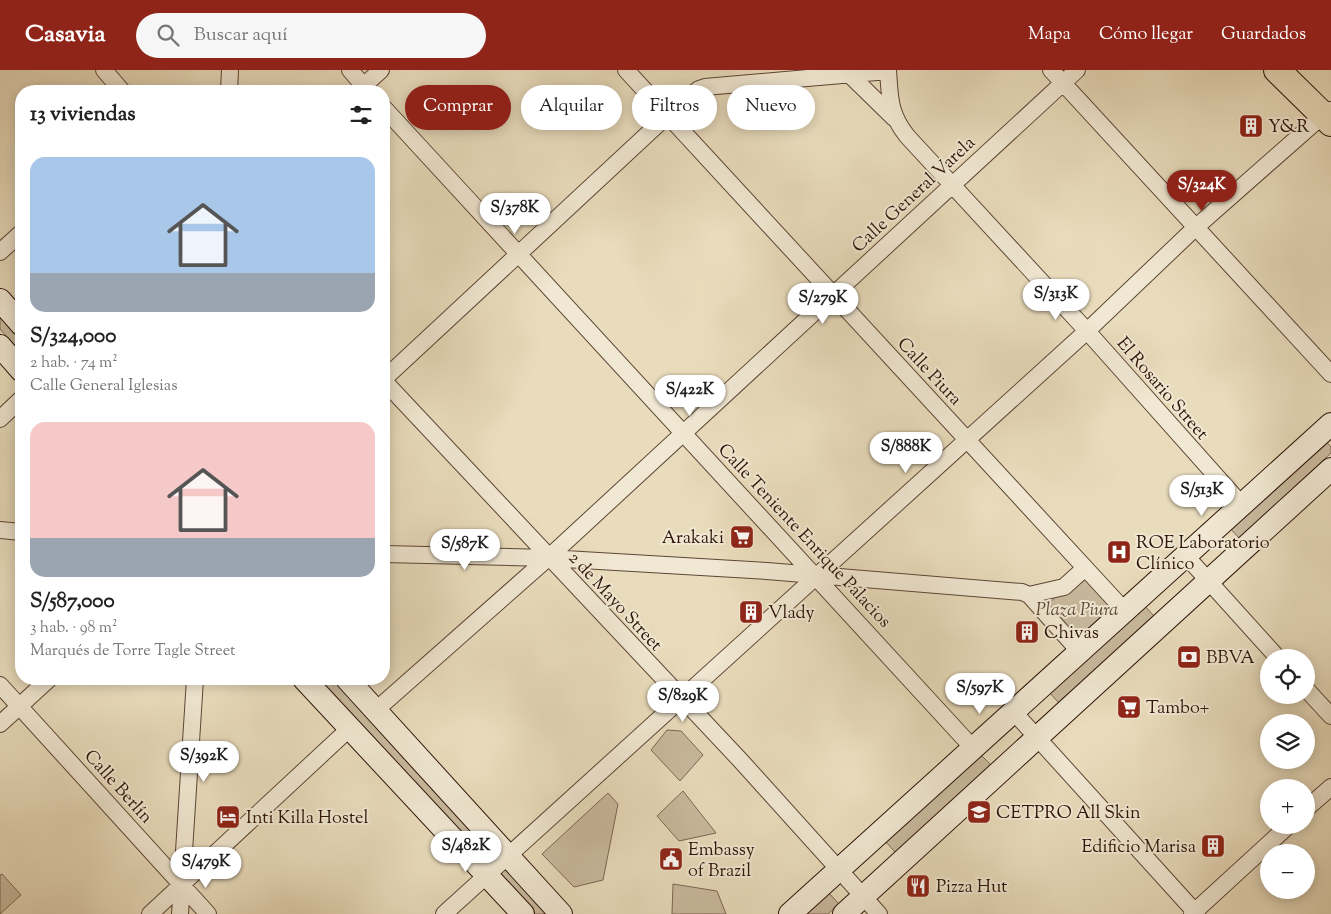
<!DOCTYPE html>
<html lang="es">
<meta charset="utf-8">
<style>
body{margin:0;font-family:"Sorts Mill Goudy",serif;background:#f6f6f6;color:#222;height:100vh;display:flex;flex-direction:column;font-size:19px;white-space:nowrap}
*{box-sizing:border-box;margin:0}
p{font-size:16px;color:#767676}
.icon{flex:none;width:28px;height:28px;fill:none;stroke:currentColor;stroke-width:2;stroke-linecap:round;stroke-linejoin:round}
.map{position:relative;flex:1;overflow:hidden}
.side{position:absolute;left:15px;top:15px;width:375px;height:600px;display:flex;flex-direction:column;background:#fff;border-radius:20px;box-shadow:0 2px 12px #0003}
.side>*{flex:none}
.top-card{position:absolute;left:405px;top:15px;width:475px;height:45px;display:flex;gap:10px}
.controls{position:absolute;left:1260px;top:579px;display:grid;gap:10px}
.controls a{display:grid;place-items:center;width:55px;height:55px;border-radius:50%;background:#fff;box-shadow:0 2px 12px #0003;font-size:25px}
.price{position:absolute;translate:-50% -42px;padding:0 11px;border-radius:18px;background:#fff;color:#222;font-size:16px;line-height:32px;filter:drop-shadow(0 1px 2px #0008)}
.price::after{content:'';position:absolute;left:50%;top:30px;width:15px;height:11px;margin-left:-8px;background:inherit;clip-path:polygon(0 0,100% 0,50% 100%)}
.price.selected{background:#8f2418;color:#fff}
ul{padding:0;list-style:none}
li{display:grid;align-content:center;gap:10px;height:265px;padding:0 15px}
li span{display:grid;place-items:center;height:155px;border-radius:15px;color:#555}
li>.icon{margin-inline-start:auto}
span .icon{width:90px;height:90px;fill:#fffc;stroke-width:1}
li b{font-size:21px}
h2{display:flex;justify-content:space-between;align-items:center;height:60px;padding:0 15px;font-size:21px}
.tag{padding:0 18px;border-radius:22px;background:#fff;box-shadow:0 2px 12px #0003;font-size:18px;line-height:45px}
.tag.selected{background:#8f2418;color:#fff}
header{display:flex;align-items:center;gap:30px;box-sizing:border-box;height:70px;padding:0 25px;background:#8f2418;color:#fff}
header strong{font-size:24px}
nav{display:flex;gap:28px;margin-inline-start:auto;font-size:18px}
.search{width:350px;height:45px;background:#f6f6f6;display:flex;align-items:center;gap:12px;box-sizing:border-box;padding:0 18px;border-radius:28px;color:#767676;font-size:19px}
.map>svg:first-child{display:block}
.green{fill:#c9ba9e;stroke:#7c6754}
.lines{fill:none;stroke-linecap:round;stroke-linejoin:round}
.minor-casing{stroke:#5d4636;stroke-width:18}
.secondary-casing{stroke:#2e1409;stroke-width:24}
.primary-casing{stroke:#2e1409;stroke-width:28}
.minor{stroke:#f1e8d3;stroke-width:16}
.secondary{stroke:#f1e8d3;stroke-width:22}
.primary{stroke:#e9dcbc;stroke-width:26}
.labels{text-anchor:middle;stroke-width:4;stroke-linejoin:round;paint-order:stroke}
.poi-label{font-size:18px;fill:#2e1409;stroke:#f1e8d3;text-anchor:start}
.street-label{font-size:18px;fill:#2e1409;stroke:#f1e8d3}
.park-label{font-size:18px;font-style:italic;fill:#5c4636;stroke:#f1e8d3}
</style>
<header>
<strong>Casavia</strong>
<div class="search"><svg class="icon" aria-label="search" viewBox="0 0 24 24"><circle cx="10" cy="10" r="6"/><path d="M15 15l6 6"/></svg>Buscar aquí</div>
<nav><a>Mapa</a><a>Cómo llegar</a><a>Guardados</a></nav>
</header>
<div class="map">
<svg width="1331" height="844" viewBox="0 0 1331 844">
<rect width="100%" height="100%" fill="#e9dcbc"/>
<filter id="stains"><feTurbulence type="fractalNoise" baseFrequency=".004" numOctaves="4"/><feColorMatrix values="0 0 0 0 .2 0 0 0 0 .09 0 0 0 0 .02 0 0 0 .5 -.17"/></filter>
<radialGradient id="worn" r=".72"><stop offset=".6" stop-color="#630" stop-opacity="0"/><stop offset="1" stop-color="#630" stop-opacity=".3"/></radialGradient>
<path class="green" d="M 0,230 L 21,253 L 21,283 L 0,259 Z
M 1322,367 L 1331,377 L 1331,383 L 1239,468 L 1227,455 Z
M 1082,502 L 1108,531 L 1109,542 L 1079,568 L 1072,568 L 1044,538 Z
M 1142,533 L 1154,546 L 1059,633 L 1047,620 Z
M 318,609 L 339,609 L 557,844 L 534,844 Z
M 667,660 L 681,661 L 703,685 L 680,711 L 651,680 Z
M 979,683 L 991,695 L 896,783 L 884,770 Z
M 683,721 L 716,763 L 679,771 L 657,746 Z
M 608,723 L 618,734 L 603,810 L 574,817 L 542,784 Z
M 2,804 L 21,825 L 0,844 L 0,805 Z
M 673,814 L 717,821 L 726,844 L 672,844 Z
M 827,821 L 839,834 L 828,844 L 802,844 Z"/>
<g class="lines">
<defs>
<path id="minor" d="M 104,0 L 122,21
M 350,0 L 368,21
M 626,0 L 1124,540
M 888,0 C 890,28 889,43 907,66 L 1087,261 L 1242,435
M 1051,0 L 1331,304
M 850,5 L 894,48
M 229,21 L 230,0
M 358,21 L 381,0
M 384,38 L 972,677
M 0,182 L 21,163
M 384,309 L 668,45 L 699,19 L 705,17 L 888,1
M 384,311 L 741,691 L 879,844
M 0,349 L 21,329
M 0,460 L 21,462
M 384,484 L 548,488 L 767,501 L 1022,522 L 1029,525 L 1079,581
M 1186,486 L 1278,588
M 1029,525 L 1064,517 L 1085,498
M 0,615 L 208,844
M 1306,619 L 1331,646
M 376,640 L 548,488 L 1077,0
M 1013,641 L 1197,844
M 0,654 L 49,609
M 1306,739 L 1331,717
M 150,844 L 350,658
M 180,844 L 195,609
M 444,844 L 1087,261 L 1195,158 L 1329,40
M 1192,844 L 1289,755"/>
<path id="secondary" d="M 0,230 L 21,254
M 0,276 L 21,300
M 304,609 L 523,844
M 347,609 L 561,844
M 790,844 L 1331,354
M 844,844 L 1331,399"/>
<path id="primary" d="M 1277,0 L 1331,53"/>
</defs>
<use href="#minor" class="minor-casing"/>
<use href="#secondary" class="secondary-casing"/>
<use href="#primary" class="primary-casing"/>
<use href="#minor" class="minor"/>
<use href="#secondary" class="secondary"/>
<use href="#primary" class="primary"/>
</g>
<defs>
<symbol id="building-square" viewBox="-11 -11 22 22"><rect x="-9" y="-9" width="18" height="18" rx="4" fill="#8f2418" stroke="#f1e8d3"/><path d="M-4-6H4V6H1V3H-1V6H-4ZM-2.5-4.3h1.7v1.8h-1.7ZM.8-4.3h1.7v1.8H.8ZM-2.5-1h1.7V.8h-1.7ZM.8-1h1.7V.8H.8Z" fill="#fff"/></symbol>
<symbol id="supermarket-square" viewBox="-11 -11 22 22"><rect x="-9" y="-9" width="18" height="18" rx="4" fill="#8f2418" stroke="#f1e8d3"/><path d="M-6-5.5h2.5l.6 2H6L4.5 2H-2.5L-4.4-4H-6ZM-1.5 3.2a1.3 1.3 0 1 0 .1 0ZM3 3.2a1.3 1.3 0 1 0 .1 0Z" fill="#fff"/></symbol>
<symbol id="hospital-square" viewBox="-11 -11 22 22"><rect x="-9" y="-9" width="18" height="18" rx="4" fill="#8f2418" stroke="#f1e8d3"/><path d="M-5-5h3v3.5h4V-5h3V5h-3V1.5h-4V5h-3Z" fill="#fff"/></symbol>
<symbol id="bank-square" viewBox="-11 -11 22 22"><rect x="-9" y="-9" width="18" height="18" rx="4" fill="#8f2418" stroke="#f1e8d3"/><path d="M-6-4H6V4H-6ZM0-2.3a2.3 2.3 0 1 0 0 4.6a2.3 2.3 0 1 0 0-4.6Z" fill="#fff"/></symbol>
<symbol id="university-square" viewBox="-11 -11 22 22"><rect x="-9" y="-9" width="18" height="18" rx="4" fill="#8f2418" stroke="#f1e8d3"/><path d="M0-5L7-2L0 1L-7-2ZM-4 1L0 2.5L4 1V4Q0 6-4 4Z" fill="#fff"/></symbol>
<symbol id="hotel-square" viewBox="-11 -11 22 22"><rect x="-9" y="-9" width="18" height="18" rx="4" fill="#8f2418" stroke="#f1e8d3"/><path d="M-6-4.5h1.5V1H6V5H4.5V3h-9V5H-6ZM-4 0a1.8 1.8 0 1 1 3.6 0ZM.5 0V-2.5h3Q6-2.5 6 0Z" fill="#fff"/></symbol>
<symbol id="civic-square" viewBox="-11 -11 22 22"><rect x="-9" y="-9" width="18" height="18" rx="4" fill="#8f2418" stroke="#f1e8d3"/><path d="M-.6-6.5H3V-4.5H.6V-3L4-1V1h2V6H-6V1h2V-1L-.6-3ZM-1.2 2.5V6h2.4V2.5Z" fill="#fff"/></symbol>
<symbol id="restaurant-square" viewBox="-11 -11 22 22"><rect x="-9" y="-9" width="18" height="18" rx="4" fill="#8f2418" stroke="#f1e8d3"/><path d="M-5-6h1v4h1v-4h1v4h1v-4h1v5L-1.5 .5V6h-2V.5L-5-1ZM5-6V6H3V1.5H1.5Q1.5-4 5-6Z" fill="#fff"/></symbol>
</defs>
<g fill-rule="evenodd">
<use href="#building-square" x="1237" y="42" width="28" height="28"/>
<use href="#supermarket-square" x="728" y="453" width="28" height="28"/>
<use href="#hospital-square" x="1105" y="468" width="28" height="28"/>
<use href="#building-square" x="737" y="528" width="28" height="28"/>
<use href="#building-square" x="1013" y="548" width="28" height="28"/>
<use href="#bank-square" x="1175" y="573" width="28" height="28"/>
<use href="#supermarket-square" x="1115" y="623" width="28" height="28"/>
<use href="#university-square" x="965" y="728" width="28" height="28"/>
<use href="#hotel-square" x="214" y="733" width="28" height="28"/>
<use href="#building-square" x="1199" y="762" width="28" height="28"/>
<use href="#civic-square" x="657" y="775" width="28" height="28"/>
<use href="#restaurant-square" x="904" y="802" width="28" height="28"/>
</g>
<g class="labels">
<g class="poi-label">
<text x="1268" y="62">Y&amp;R</text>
<text x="724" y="473" text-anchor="end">Arakaki</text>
<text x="1136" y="478">ROE Laboratorio<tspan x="1136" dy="21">Clínico</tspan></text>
<text x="768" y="548">Vlady</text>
<text x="1044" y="568">Chivas</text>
<text x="1206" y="593">BBVA</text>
<text x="1146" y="643">Tambo+</text>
<text x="996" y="748">CETPRO All Skin</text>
<text x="246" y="753">Inti Killa Hostel</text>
<text x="1196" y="782" text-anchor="end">Edificio Marisa</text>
<text x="688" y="785">Embassy<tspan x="688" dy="21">of Brazil</tspan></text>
<text x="936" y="822">Pizza Hut</text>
</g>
<g class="street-label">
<text transform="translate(913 124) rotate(-43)" y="6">Calle General Varela</text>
<text transform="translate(930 301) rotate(47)" y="6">Calle Piura</text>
<text transform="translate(1163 318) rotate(49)" y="6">El Rosario Street</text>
<text transform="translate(805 465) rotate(47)" y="6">Calle Teniente Enrique Palacios</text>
<text transform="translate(616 531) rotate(47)" y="6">2 de Mayo Street</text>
<text transform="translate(119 716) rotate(48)" y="6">Calle Berlín</text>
</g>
<g class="park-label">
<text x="1077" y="545">Plaza Piura</text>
</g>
</g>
<rect width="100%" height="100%" filter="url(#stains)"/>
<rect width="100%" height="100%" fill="url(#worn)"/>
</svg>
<div class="controls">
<a><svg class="icon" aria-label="locate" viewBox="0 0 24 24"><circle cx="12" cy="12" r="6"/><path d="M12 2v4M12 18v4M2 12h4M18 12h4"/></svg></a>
<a><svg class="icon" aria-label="layers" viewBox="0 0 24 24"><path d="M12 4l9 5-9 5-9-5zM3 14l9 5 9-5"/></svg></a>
<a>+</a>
<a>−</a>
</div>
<b class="price selected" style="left:1202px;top:142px">S/324K</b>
<b class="price" style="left:515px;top:165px">S/378K</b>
<b class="price" style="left:1056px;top:251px">S/313K</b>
<b class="price" style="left:823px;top:255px">S/279K</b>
<b class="price" style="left:690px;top:347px">S/422K</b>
<b class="price" style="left:906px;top:404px">S/888K</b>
<b class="price" style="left:1202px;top:447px">S/513K</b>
<b class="price" style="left:465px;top:501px">S/587K</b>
<b class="price" style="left:980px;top:645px">S/597K</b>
<b class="price" style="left:683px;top:653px">S/829K</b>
<b class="price" style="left:204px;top:713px">S/392K</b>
<b class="price" style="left:466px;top:803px">S/482K</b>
<b class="price" style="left:206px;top:819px">S/479K</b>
<div class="top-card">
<a class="tag selected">Comprar</a>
<a class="tag">Alquilar</a>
<a class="tag">Filtros</a>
<a class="tag">Nuevo</a>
</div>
<section class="side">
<h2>13 viviendas<svg class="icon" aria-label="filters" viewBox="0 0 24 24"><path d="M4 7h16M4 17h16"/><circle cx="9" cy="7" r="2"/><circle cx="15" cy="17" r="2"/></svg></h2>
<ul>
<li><span style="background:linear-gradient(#a9c7e8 75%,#9aa5b1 0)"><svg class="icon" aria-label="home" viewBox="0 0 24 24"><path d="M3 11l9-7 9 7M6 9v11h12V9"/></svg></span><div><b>S/324,000</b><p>2 hab. · 74 m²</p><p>Calle General Iglesias</p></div></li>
<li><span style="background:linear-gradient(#f6c9c9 75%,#9aa5b1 0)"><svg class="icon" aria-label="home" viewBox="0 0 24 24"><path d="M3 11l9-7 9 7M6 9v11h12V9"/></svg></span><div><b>S/587,000</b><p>3 hab. · 98 m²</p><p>Marqués de Torre Tagle Street</p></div></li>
</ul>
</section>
</div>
